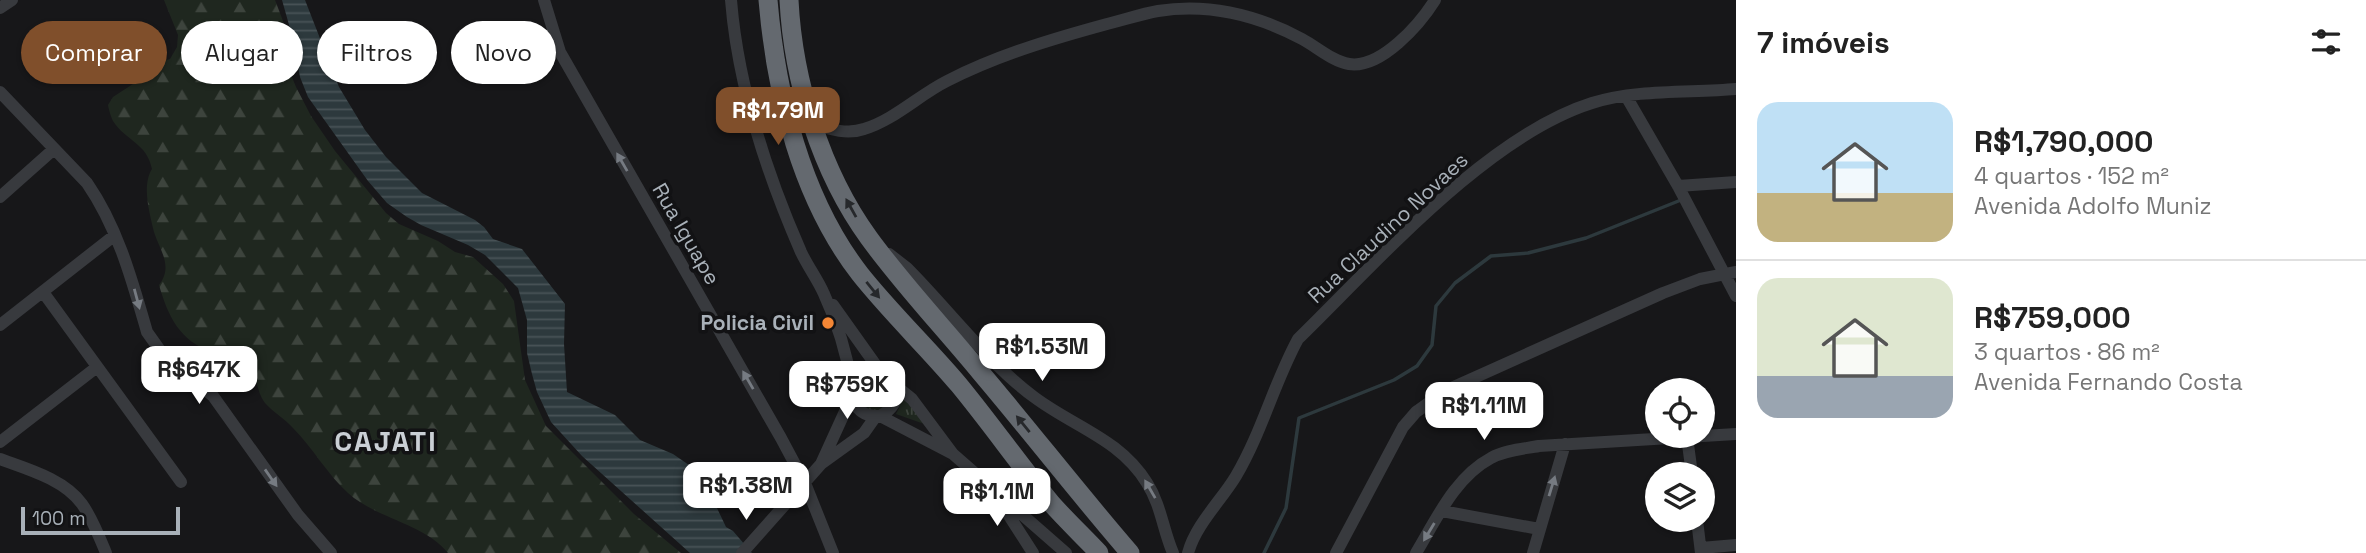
<!DOCTYPE html>
<html lang="pt">
<meta charset="utf-8">
<style>
body{margin:0;font-family:"Space Grotesk",sans-serif;background:#f2f2f2;color:#222;height:100vh;display:flex;flex-direction:column;font-size:26px;white-space:nowrap}
*{box-sizing:border-box;margin:0}
p{font-size:23px;color:#767676}
.icon{flex:none;width:38px;height:38px;fill:none;stroke:currentColor;stroke-width:2;stroke-linecap:round;stroke-linejoin:round}
.map{position:relative;flex:1;overflow:hidden}
.drawer{display:flex;flex-direction:column;background:#fff;width:630px}
.drawer>*{flex:none}
.banner{position:absolute;left:21px;top:21px;width:665px;height:63px;display:flex;gap:14px}
.controls{position:absolute;left:1645px;top:378px;display:grid;gap:14px}
.controls a{display:grid;place-items:center;width:70px;height:70px;border-radius:50%;background:#fff;box-shadow:0 2px 5px #0004;font-size:35px}
.scale{position:absolute;left:21px;bottom:18px;width:159px;box-sizing:border-box;padding-left:7px;border:4px solid #a9b1b9;border-top:0;font-size:19px;line-height:24px;white-space:nowrap;color:#a9b1b9;-webkit-text-stroke:5px #121214;paint-order:stroke}
.price{position:absolute;translate:-50% -60px;padding:0 16px;border-radius:14px;background:#fff;color:#222;font-size:23px;line-height:46px;filter:drop-shadow(0 2px 4px #0008)}
.price::after{content:'';position:absolute;left:50%;top:42px;width:21px;height:16px;margin-left:-10px;background:inherit;clip-path:polygon(0 0,100% 0,50% 100%)}
.price.selected{background:#804f2b;color:#fff}
ul{padding:0;list-style:none}
li{display:flex;align-items:center;gap:21px;height:175px;padding:0 21px}
li+li{border-top:2px solid #e0e0e0}
li span{display:grid;place-items:center;flex:none;width:196px;height:140px;border-radius:21px;color:#555}
li>.icon{margin-inline-start:auto}
span .icon{width:84px;height:84px;fill:#fffc;stroke-width:1}
li b{font-size:30px}
h2{display:flex;justify-content:space-between;align-items:center;height:84px;padding:0 21px;font-size:30px}
.pill{padding:0 24px;border-radius:32px;background:#fff;box-shadow:0 2px 5px #0004;font-size:24px;line-height:63px}
.pill.selected{background:#804f2b;color:#fff}
main{display:flex;flex:1;min-height:0}
.map>svg:first-child{display:block}
.forest{fill:url(#forest-firs)}
.park{fill:url(#park-tufts)}
.water{fill:url(#water-rules)}
.lines{fill:none;stroke-linecap:round;stroke-linejoin:round}
.stream{stroke:#2d393d;stroke-width:3.5}
.minor{stroke:#383a3e;stroke-width:12}
.highway{stroke:#64696f;stroke-width:19}
.oneway{fill:#767b82}
.oneway2{fill:#26282b}
.poi-dot{fill:#f38635;stroke:#121214;stroke-width:2.5}
.labels{text-anchor:middle;stroke-width:7;stroke-linejoin:round;paint-order:stroke}
.street-label{font-size:21px;fill:#a9b1b9;stroke:#121214}
.poi-label{font-size:21px;font-weight:bold;fill:#a9b1b9;stroke:#121214;text-anchor:end}
.district-label{font-size:28px;font-weight:bold;letter-spacing:2px;fill:#cacfd5;stroke:#121214}
</style>
<main>
<div class="map">
<svg width="1736" height="553" viewBox="0 0 1736 553">
<defs>
<pattern id="forest-firs" width="22" height="20" patternUnits="userSpaceOnUse" patternTransform="scale(1.75)"><rect width="22" height="20" fill="#1f271f"/><path d="M5 1l3.5 6h-7zM16 11l3.5 6h-7z" fill="#3d443d"/></pattern>
<pattern id="park-tufts" width="24" height="20" patternUnits="userSpaceOnUse" patternTransform="scale(1.75)"><rect width="24" height="20" fill="#1f271f"/><path d="M3 7l-1-3M5 7V3M7 7l1-3M15 17l-1-3M17 17v-4M19 17l1-3" fill="none" stroke="#3d443d"/></pattern>
<pattern id="water-rules" width="6" height="5" patternUnits="userSpaceOnUse" patternTransform="scale(1.75)"><rect width="6" height="5" fill="#2d393d"/><path d="M0 2.5h6" fill="none" stroke="#495357"/></pattern>
</defs>
<rect width="100%" height="100%" fill="#171719"/>
<path class="forest" d="M 164,0 L 275,0 L 283,21 L 289,70 L 296,87 L 311,116 L 335,151 L 386,213 L 399,224 L 438,241 L 455,252 L 473,257 L 503,284 L 514,301 L 525,380 L 546,426 L 634,514 L 681,553 L 448,553 C 425,524 377,519 348,493 C 327,474 313,448 293,428 C 285,419 273,412 265,403 C 256,392 258,375 247,364 C 238,355 224,356 213,352 C 180,342 168,316 159,285 C 175,265 157,247 153,228 C 149,210 142,185 152,169 C 147,143 126,141 113,121 C 111,117 109,110 108,105 L 113,97 L 136,82 L 157,63 L 170,59 L 177,47 L 178,35 Z"/>
<path class="park" d="M 865,376 L 875,377 L 886,390 L 888,403 L 879,413 L 865,409 C 861,398 860,386 865,376 Z
M 901,396 L 930,426 L 896,414 L 900,406 Z"/>
<path class="water" d="M 282,0 L 305,0 L 339,87 L 365,130 L 386,157 L 422,193 L 475,220 L 484,227 L 493,239 L 522,249 L 565,304 L 564,344 L 567,392 L 615,415 L 640,440 L 673,454 L 689,465 L 706,485 L 726,527 L 733,531 L 752,553 L 690,553 L 582,456 L 551,422 L 537,392 L 532,374 L 527,353 L 527,320 L 518,288 L 485,255 L 468,245 L 421,225 L 407,217 L 387,203 L 368,181 L 308,97 L 300,77 L 293,39 Z"/>
<g class="lines">
<path class="stream" d="M 1264,553 L 1286,508 L 1299,418 L 1394,380 L 1417,366 L 1432,345 L 1436,306 L 1455,283 L 1491,256 L 1528,253 L 1586,238 L 1681,200"/>
<path class="minor" d="M 544,0 L 560,52 L 781,438 L 805,483 L 833,553
M 731,0 C 738,87 766,172 801,252 C 808,267 818,280 824,294 C 838,324 847,355 852,386
M 0,8 L 12,0
M 0,92 L 87,183 C 118,228 132,280 147,332 L 164,356 L 213,396 L 298,515 L 331,553
M 1626,96 L 1678,186 L 1736,296
M 812,124 C 829,129 847,135 864,129 C 894,120 919,95 947,81 C 998,55 1052,39 1107,24 C 1124,20 1141,14 1158,11 C 1209,3 1257,15 1302,39 C 1317,47 1332,61 1349,64 C 1381,69 1420,24 1435,0
M 1678,186 L 1736,182
M 0,197 L 54,149
M 889,254 L 907,268 C 947,308 989,364 1034,397 C 1074,427 1120,439 1147,483 C 1161,505 1163,530 1173,553
M 43,292 L 181,482
M 833,305 L 880,371
M 0,325 L 115,235
M 880,416 C 893,409 898,401 896,386
M 1687,437 L 1692,474
M 0,442 L 97,367
M 953,454 L 880,416 C 848,418 841,380 871,370 L 887,374 L 896,386 L 912,399 L 953,454 L 1066,553
M 0,459 C 27,469 64,479 82,504 C 92,518 99,536 106,553
M 821,464 L 864,433 L 876,416
M 999,500 L 1033,553
M 1442,511 L 1539,529
M 1697,520 L 1701,553
M 1701,548 L 1736,545
M 742,553 L 821,464 L 852,396
M 1188,553 C 1196,524 1221,501 1236,476 C 1262,432 1274,383 1298,339 C 1377,262 1487,136 1592,103 C 1636,89 1690,93 1736,89
M 1336,553 L 1403,427 L 1416,412 L 1447,390 L 1663,293 L 1700,279 L 1736,272
M 1416,553 C 1436,520 1455,477 1491,458 C 1505,450 1523,449 1539,446 L 1736,434
M 1533,553 L 1565,444"/>
<path class="highway" d="M 768,0 C 776,94 801,198 860,274 C 891,313 927,347 959,385 C 991,424 1019,464 1051,503 C 1066,520 1083,536 1099,553
M 789,0 C 793,81 821,172 869,238 C 904,286 944,328 981,373 C 1031,432 1079,494 1130,553"/>
</g>
<defs><path id="oneway-solid" d="M-6-.8H1V-3.2L6.5 0L1 3.2V.8H-6Z" transform="scale(1.75)"/></defs>
<g class="oneway">
<use href="#oneway-solid" transform="translate(622 162) rotate(-120)"/>
<use href="#oneway-solid" transform="translate(137 299) rotate(75)"/>
<use href="#oneway-solid" transform="translate(748 380) rotate(-120)"/>
<use href="#oneway-solid" transform="translate(271 478) rotate(55)"/>
<use href="#oneway-solid" transform="translate(1552 486) rotate(-73)"/>
<use href="#oneway-solid" transform="translate(1150 489) rotate(-120)"/>
<use href="#oneway-solid" transform="translate(1429 532) rotate(121)"/>
</g>
<g class="oneway2">
<use href="#oneway-solid" transform="translate(851 208) rotate(-119)"/>
<use href="#oneway-solid" transform="translate(873 290) rotate(51)"/>
<use href="#oneway-solid" transform="translate(1023 424) rotate(-129)"/>
</g>
<circle class="poi-dot" cx="828" cy="323" r="7"/>
<g class="labels">
<g class="street-label">
<text transform="translate(1388 228) rotate(-43)" y="7">Rua Claudino Novaes</text>
<text transform="translate(686 234) rotate(60)" y="7">Rua Iguape</text>
</g>
<g class="poi-label">
<text x="814" y="330">Policia Civil</text>
</g>
<g class="district-label">
<text x="386" y="451">CAJATI</text>
</g>
</g>
</svg>
<div class="controls">
<a><svg class="icon" aria-label="locate" viewBox="0 0 24 24"><circle cx="12" cy="12" r="6"/><path d="M12 2v4M12 18v4M2 12h4M18 12h4"/></svg></a>
<a><svg class="icon" aria-label="layers" viewBox="0 0 24 24"><path d="M12 4l9 5-9 5-9-5zM3 14l9 5 9-5"/></svg></a>
</div>
<div class="scale">100 m</div>
<b class="price selected" style="left:778px;top:147px">R$1.79M</b>
<b class="price" style="left:1042px;top:383px">R$1.53M</b>
<b class="price" style="left:199px;top:406px">R$647K</b>
<b class="price" style="left:847px;top:421px">R$759K</b>
<b class="price" style="left:1484px;top:442px">R$1.11M</b>
<b class="price" style="left:746px;top:522px">R$1.38M</b>
<b class="price" style="left:997px;top:528px">R$1.1M</b>
<div class="banner">
<a class="pill selected">Comprar</a>
<a class="pill">Alugar</a>
<a class="pill">Filtros</a>
<a class="pill">Novo</a>
</div>
</div>
<section class="drawer">
<h2>7 imóveis<svg class="icon" aria-label="filters" viewBox="0 0 24 24"><path d="M4 7h16M4 17h16"/><circle cx="9" cy="7" r="2"/><circle cx="15" cy="17" r="2"/></svg></h2>
<ul>
<li><span style="background:linear-gradient(#bfe0f5 65%,#c2b280 0)"><svg class="icon" aria-label="home" viewBox="0 0 24 24"><path d="M3 11l9-7 9 7M6 9v11h12V9"/></svg></span><div><b>R$1,790,000</b><p>4 quartos · 152 m²</p><p>Avenida Adolfo Muniz</p></div></li>
<li><span style="background:linear-gradient(#dfe7d0 70%,#9aa5b1 0)"><svg class="icon" aria-label="home" viewBox="0 0 24 24"><path d="M3 11l9-7 9 7M6 9v11h12V9"/></svg></span><div><b>R$759,000</b><p>3 quartos · 86 m²</p><p>Avenida Fernando Costa</p></div></li>
</ul>
</section>
</main>
